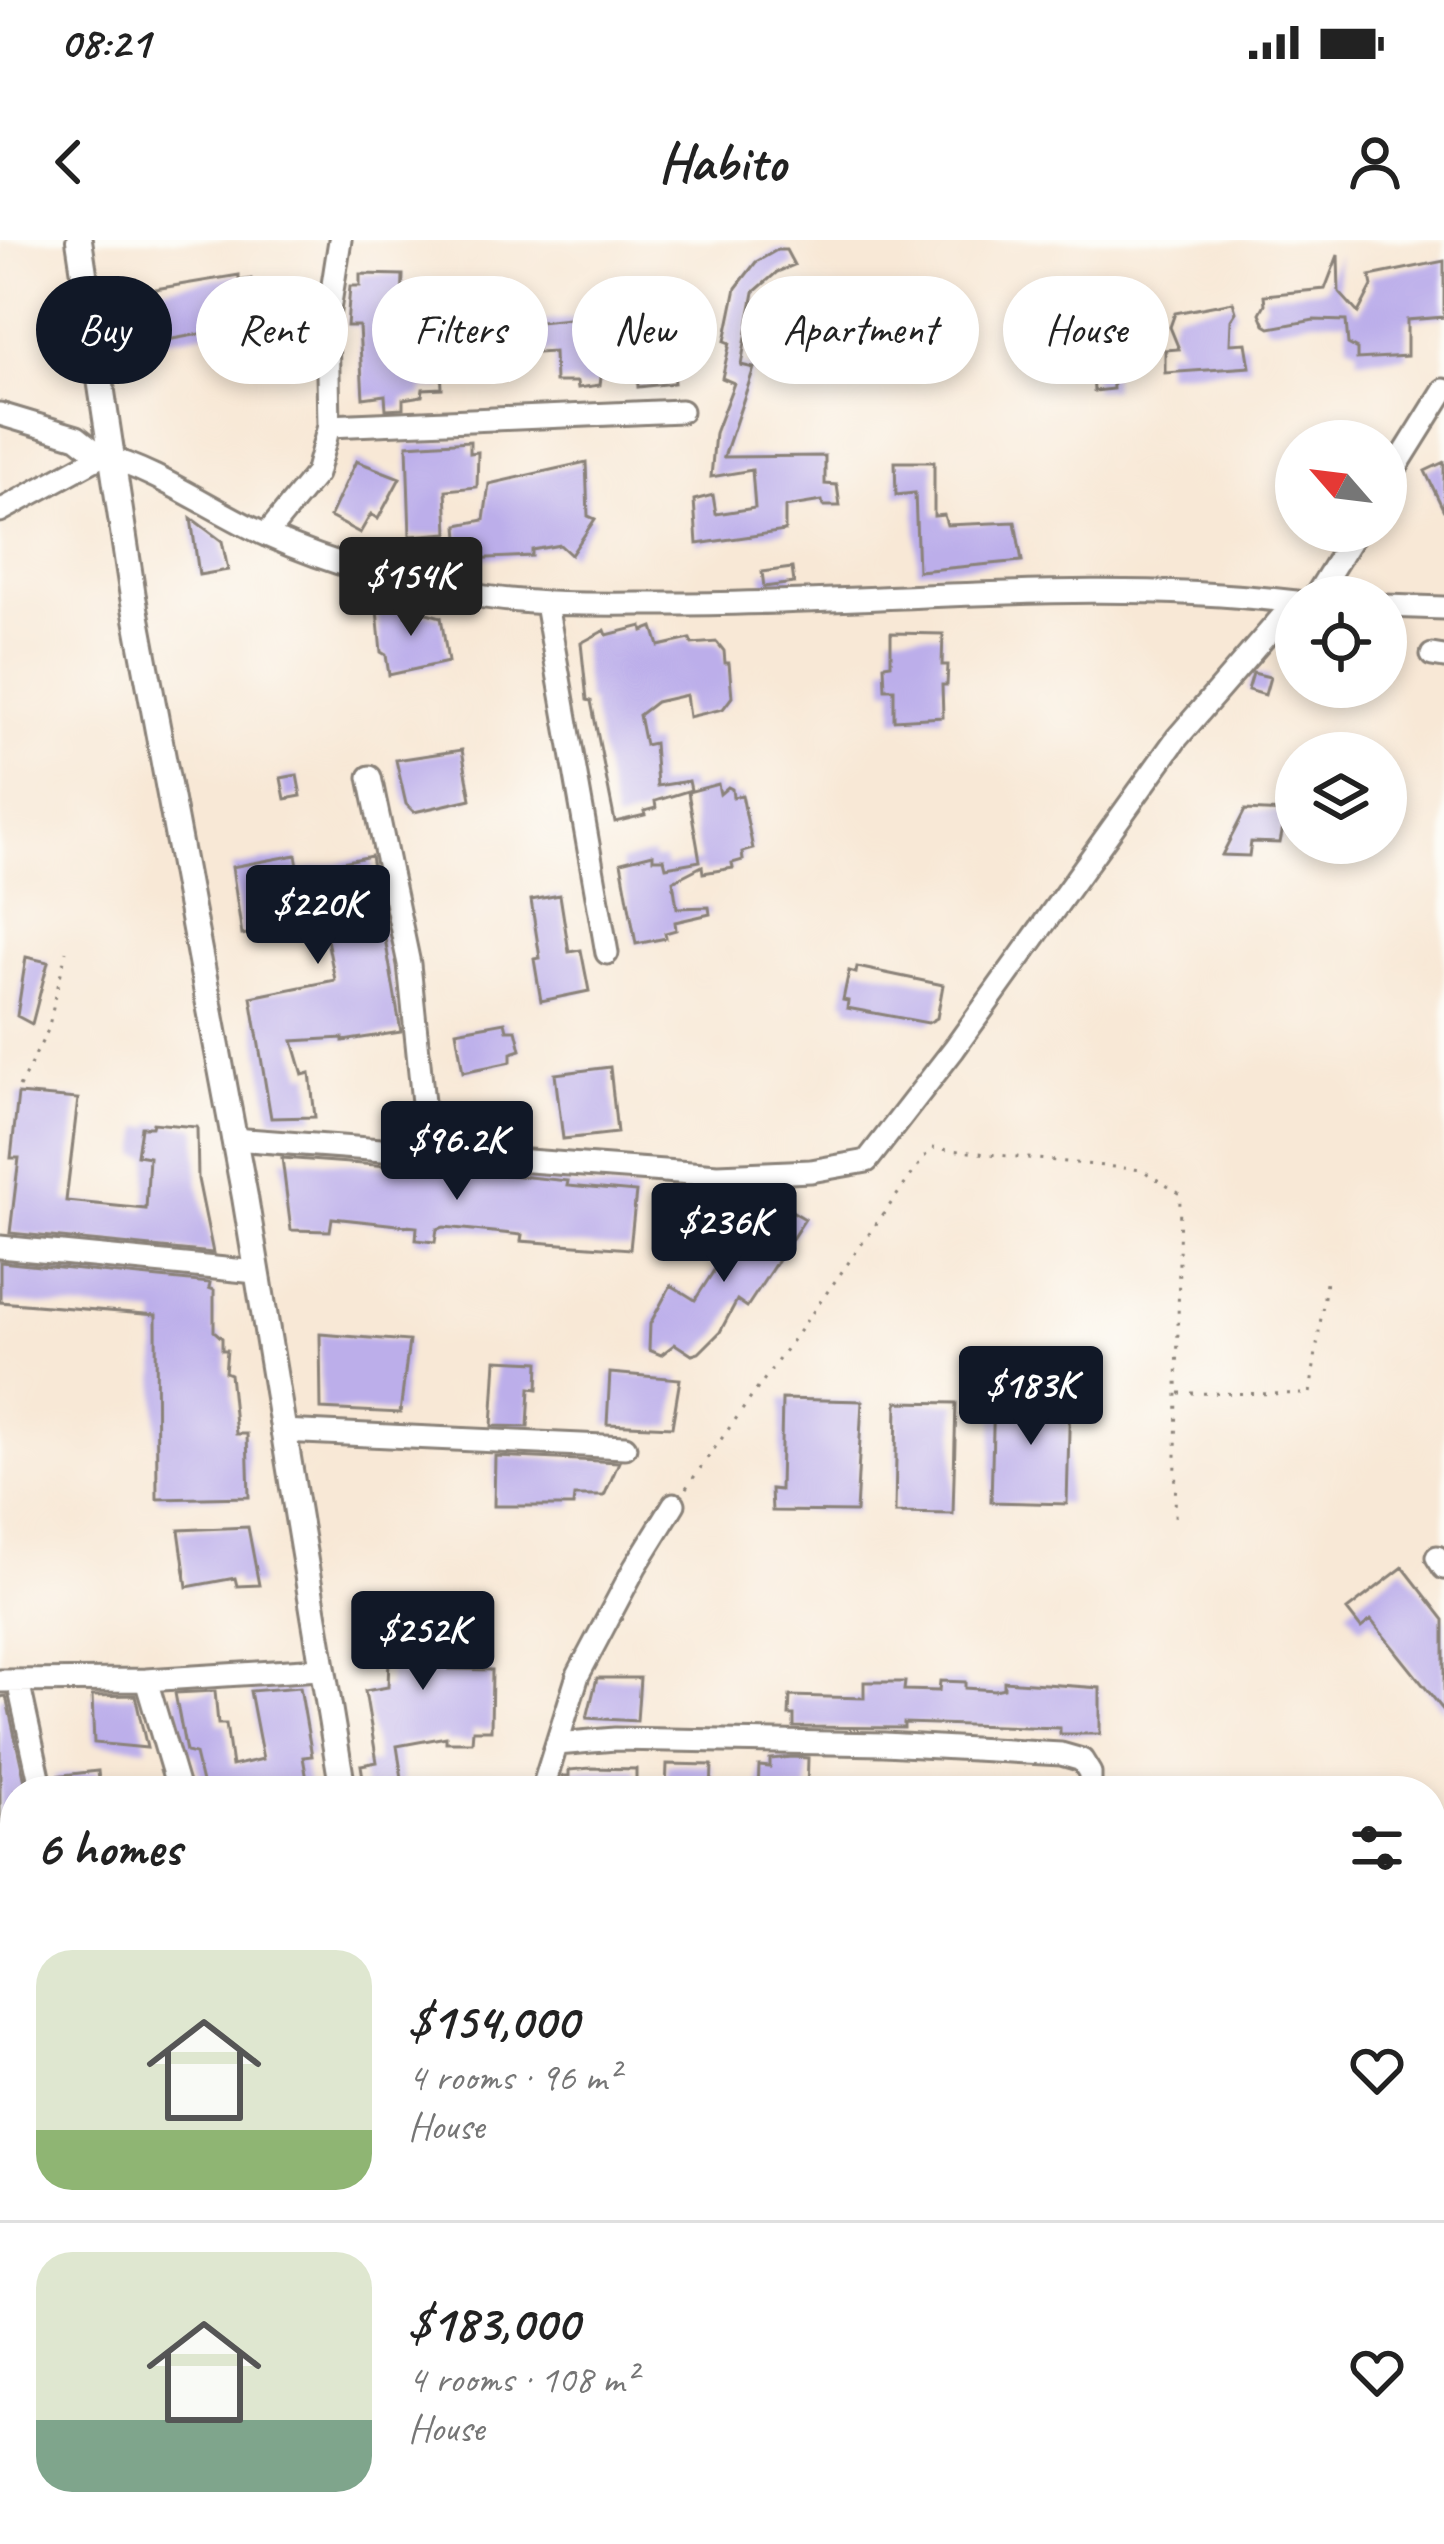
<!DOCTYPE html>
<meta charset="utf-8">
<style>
body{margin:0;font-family:Caveat,sans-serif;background:#f6f6f6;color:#222;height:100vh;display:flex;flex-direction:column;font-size:45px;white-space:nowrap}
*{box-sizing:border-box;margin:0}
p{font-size:39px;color:#767676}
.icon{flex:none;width:66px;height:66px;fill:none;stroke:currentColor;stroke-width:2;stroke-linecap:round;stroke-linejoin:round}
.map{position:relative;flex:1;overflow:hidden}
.details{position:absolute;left:0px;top:1536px;width:1446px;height:768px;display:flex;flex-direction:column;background:#fff;border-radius:48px 48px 0 0;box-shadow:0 6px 18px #0003}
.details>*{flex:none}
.banner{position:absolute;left:36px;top:36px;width:1374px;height:108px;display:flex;gap:24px}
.needle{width:78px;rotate:298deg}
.tools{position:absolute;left:1275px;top:180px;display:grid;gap:24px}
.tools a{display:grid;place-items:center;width:132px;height:132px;border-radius:50%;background:#fff;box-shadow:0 6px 18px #0003;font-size:60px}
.price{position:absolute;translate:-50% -102px;padding:0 27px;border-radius:12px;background:#111827;color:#fff;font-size:39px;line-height:78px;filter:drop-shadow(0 3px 6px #0008)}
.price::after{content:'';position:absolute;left:50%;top:72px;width:36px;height:27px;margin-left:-18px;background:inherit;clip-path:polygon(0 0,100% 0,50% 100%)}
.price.on{background:#222;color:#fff}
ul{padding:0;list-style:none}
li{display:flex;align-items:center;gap:36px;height:300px;padding:0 36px}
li+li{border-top:3px solid #e0e0e0}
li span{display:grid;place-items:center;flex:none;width:336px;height:240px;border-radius:36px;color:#555}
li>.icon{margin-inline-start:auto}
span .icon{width:144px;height:144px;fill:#fffc;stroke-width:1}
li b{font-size:51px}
h2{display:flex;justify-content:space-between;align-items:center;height:144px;padding:0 36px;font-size:51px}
.pill{padding:0 42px;border-radius:54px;background:#fff;box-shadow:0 6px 18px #0003;font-size:42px;line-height:108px}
.pill.on{background:#111827;color:#fff}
.status{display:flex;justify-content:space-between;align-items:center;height:84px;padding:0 60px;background:#fff;direction:ltr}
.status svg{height:33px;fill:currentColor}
header{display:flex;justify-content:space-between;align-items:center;height:156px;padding:0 36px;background:#fff;font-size:54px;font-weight:800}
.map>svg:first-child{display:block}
.green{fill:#85ce8a;stroke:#507553;stroke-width:3}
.building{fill:#bcaeea}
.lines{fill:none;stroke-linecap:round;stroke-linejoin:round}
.minor-casing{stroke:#8a8279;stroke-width:27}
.major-casing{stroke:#8a8279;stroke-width:30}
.path{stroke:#8a8279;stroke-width:3;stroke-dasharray:3 9;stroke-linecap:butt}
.minor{stroke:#fff;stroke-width:21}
.major{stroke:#fff;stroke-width:24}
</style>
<div class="status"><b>08:21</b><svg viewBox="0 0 49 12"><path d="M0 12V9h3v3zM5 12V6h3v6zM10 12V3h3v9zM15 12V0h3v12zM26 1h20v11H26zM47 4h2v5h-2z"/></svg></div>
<header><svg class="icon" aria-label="back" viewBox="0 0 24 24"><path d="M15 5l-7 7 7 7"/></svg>Habito<svg class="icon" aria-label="person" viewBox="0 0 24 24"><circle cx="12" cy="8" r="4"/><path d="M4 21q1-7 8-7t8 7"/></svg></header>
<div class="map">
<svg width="1444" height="2304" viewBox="0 0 1444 2304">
<rect width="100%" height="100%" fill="#fdfcf7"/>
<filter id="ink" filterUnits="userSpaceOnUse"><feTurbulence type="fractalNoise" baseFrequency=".00833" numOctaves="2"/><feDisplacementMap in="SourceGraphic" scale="24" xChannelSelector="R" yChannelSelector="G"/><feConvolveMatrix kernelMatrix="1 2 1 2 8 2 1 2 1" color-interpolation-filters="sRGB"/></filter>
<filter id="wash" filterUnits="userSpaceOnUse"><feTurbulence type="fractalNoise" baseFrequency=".004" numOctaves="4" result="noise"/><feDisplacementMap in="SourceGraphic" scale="48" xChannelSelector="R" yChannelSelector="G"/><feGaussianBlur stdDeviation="2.7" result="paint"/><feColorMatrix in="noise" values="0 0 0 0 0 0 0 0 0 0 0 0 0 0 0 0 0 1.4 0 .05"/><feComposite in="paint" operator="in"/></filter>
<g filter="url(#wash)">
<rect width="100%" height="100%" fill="#f8e8d6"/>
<path class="green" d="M 1007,2289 L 1079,2289 L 1081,2304 L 1010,2304 Z"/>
<g id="blocks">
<path class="building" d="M 777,10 L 786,10 L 794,25 L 777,32 L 754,52 L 741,125 L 754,128 L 724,217 L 825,216 L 825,244 L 837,245 L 840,266 L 823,266 L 822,261 L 785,267 L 785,291 L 697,304 L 694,260 L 713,255 L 716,274 L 755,268 L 752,230 L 711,237 L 715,193 L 734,143 L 722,138 L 730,103 L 725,101 L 736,48 L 756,22 Z
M 1338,15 L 1339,52 L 1358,73 L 1372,46 L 1370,36 L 1444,21 L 1444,77 L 1407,80 L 1407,116 L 1357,119 L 1357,109 L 1348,104 L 1346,81 L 1314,80 L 1270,88 L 1265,85 L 1260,73 L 1265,64 L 1264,55 L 1325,49 Z
M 360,34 L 403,35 L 401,99 L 439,95 L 442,148 L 423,149 L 422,156 L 403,159 L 403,168 L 386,169 L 385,155 L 363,158 L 359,86 L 347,86 L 350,46 L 360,46 Z
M 239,35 L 239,41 L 251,39 L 257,84 L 161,101 L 155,49 Z
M 1233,62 L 1236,72 L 1231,80 L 1230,104 L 1246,103 L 1250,127 L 1165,133 L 1165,110 L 1179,109 L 1170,87 L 1175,73 Z
M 600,76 L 601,111 L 635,108 L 632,82 L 690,76 L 693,107 L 671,109 L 674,143 L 638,147 L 637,129 L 601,137 L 600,145 L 578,148 L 577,142 L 555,142 L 554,112 L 537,113 L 538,82 Z
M 523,101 L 524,121 L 486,123 L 485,103 Z
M 1112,129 L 1113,149 L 1094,151 L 1093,132 Z
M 470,201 L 470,213 L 478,212 L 477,247 L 446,250 L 448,293 L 410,296 L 407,205 Z
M 356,221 L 400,238 L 378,279 L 371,274 L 360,293 L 330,277 Z
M 586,222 L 588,276 L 595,279 L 571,315 L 560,305 L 532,310 L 532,316 L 467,319 L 466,311 L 460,312 L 458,285 L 484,280 L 489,244 Z
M 895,222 L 934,222 L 934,276 L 944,275 L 947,285 L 1015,282 L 1022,321 L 918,331 L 915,253 L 896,255 Z
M 1444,222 L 1444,271 L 1425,231 Z
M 191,278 L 222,301 L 228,330 L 199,335 Z
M 792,328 L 794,343 L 764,347 L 762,332 Z
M 403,361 L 406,376 L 427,373 L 441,377 L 448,422 L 389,435 L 386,415 L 381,412 L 377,370 Z
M 642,386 L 643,391 L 653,387 L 659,406 L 690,399 L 692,404 L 717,402 L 724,411 L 725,423 L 729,423 L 732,457 L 723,469 L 689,477 L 686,455 L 656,462 L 639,475 L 645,505 L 654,503 L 657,546 L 689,541 L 691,550 L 655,561 L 656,568 L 644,571 L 645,575 L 615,582 L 591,461 L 587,460 L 581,403 L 605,390 L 607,395 Z
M 891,393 L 943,394 L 942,425 L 948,425 L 947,445 L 942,445 L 943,477 L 894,480 L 894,449 L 885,449 L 884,425 L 891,424 Z
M 1253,433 L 1270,437 L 1265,455 L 1248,450 Z
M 462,510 L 471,559 L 414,572 L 406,564 L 396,520 Z
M 297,535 L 301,556 L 285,559 L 281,538 Z
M 718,544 L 720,554 L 728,547 L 732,549 L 733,557 L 742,555 L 753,609 L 742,612 L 743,620 L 732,623 L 733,628 L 703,633 L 702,626 L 673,641 L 677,668 L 709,667 L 710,674 L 675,682 L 676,690 L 665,693 L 666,698 L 636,704 L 621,622 L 653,614 L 653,619 L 664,619 L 666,627 L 700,621 L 688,552 Z
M 1245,570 L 1286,572 L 1280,603 L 1251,602 L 1249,616 L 1222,615 Z
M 296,615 L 299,631 L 371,616 L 401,792 L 343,801 L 343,798 L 293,801 L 303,835 L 310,833 L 315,877 L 271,878 L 251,757 L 335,740 L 323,679 L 242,695 L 232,627 Z
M 560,655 L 569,712 L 581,710 L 589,751 L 541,761 L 534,719 L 540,718 L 531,660 Z
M 26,717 L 48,722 L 32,784 L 17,776 Z
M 857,727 L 943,745 L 937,778 L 928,783 L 847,768 L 848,761 L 843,760 L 849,731 L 856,733 Z
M 505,782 L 507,790 L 516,790 L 521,810 L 511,813 L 511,822 L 463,832 L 456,791 Z
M 610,827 L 617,893 L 563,899 L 555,834 Z
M 18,854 L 78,859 L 66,961 L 146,969 L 149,917 L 137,915 L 141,887 L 152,887 L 153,883 L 197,887 L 198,939 L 213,1013 L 10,993 L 19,918 L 11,918 Z
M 282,918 L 509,935 L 568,941 L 567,946 L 636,952 L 630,1009 L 521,1001 L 522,995 L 444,987 L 437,989 L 435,1002 L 416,1000 L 417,987 L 332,978 L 330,991 L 291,990 Z
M 770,958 L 805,979 L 747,1067 L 737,1060 L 720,1092 L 699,1113 L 692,1115 L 675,1104 L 661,1115 L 649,1110 L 650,1084 L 671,1045 L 695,1060 L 729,1007 L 737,1013 Z
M 0,1022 L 210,1043 L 209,1048 L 214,1050 L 214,1091 L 222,1098 L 222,1110 L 227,1110 L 225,1132 L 230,1134 L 236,1194 L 247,1194 L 249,1257 L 157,1259 L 156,1075 L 0,1062 Z
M 320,1094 L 409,1101 L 400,1173 L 321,1169 Z
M 496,1120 L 539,1122 L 538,1149 L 530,1148 L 528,1187 L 492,1186 Z
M 610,1133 L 680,1139 L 672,1187 L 607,1184 Z
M 994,1153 L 1070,1154 L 1067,1264 L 991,1262 Z
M 782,1159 L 862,1161 L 856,1272 L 772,1271 L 771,1249 L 780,1250 Z
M 897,1162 L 956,1163 L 953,1274 L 895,1273 Z
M 495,1216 L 619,1222 L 604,1256 L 574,1256 L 573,1266 L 494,1266 Z
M 248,1287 L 259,1345 L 237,1346 L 235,1338 L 187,1347 L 179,1290 Z
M 1403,1327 L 1444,1380 L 1444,1471 L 1371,1380 L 1361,1388 L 1347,1370 Z
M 391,1364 L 452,1366 L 450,1429 L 492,1430 L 491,1490 L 473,1490 L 472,1502 L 446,1502 L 446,1497 L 397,1506 L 404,1551 L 365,1551 L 361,1525 L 377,1522 L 365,1451 L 388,1447 Z
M 597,1438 L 640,1438 L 637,1481 L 587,1478 Z
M 940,1441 L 965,1442 L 965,1448 L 995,1450 L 1004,1448 L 1004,1441 L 1100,1448 L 1100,1494 L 1060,1494 L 1060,1488 L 904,1483 L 904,1488 L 794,1487 L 794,1475 L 789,1475 L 790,1456 L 864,1458 L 864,1442 L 905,1442 L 904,1450 L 939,1451 Z
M 300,1447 L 312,1516 L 303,1517 L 309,1551 L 204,1551 L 195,1514 L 186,1512 L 175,1453 L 215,1451 L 218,1484 L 226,1484 L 232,1526 L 263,1519 L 250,1451 Z
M 135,1455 L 147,1508 L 94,1503 L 92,1456 Z
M 6,1456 L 27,1551 L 15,1551 L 15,1610 L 0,1611 L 0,1457 Z
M 792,1517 L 808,1518 L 807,1551 L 758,1551 L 759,1526 L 770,1527 L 770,1519 Z
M 667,1524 L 712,1525 L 711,1551 L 666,1551 Z
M 591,1528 L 636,1529 L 636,1551 L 564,1551 L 563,1536 L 569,1536 L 569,1530 Z
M 98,1531 L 100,1551 L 57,1551 L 54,1536 Z
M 15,1807 L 15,1849 L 0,1850 L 0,1809 Z
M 15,1911 L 15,1989 L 0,1991 L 0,1915 Z
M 15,2099 L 15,2160 L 0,2134 L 0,2108 Z
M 162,2289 L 202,2289 L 183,2304 L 149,2304 L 148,2300 Z
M 333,2289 L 381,2289 L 387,2304 L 340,2304 Z
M 633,2289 L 690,2289 L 696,2304 L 638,2304 Z
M 786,2289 L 902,2289 L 905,2304 L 800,2304 Z"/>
</g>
</g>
<g filter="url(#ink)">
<use href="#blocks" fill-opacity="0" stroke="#8a8279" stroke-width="3"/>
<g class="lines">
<defs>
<path id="minor" d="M 0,174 L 77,197 L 101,216
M 329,186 L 681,171
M 1386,243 L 1444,150
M 0,271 L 101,216 C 157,230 213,271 266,295 C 335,326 410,346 485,357 C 546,366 605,364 667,364 C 877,365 1086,336 1296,362
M 266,295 L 316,234 L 329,186 L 327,83 L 340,0
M 1315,357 L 1356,291
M 546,364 L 607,713
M 1386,366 L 1444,368
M 1432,415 L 1444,417
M 370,537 L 409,724 L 428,912
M 233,899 L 718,935 L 811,931 L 867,921 L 954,809 L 1177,498 L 1295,362
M 0,1007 L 256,1032
M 282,1191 L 625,1207
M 1437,1317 L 1444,1328
M 146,1440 L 179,1551
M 0,1441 L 146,1440 L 320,1429
M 18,1441 L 42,1551
M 557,1504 L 615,1499 L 884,1504 L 1061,1514 L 1082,1520 L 1090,1533 L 1090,1551
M 542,1551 L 578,1435 L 635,1327 L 674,1264
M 0,1776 L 15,1775
M 0,1871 L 15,1869
M 0,2195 L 15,2230
M 37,2289 L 42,2304
M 115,2289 L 134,2304
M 597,2289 L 603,2304
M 750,2289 L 763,2304
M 0,2293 L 15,2288
M 574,2304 L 578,2289
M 1112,2304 L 1116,2289"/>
<path id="major" d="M 79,0 L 133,357 L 245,957 L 343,1551
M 474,2289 L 477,2304"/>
</defs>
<use href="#minor" class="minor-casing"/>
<use href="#major" class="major-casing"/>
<path class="path" d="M 19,847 L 48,790 L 66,711
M 1179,1153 L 1310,1154 L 1327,1036
M 686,1248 L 931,908 L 1142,930 L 1180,954 L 1175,1281"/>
<use href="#minor" class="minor"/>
<use href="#major" class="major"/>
</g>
</g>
</svg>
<div class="tools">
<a><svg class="needle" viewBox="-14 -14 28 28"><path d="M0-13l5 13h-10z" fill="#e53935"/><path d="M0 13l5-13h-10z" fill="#767676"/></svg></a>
<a><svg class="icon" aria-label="locate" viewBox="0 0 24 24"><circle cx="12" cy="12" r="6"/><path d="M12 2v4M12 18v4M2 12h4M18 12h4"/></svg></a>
<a><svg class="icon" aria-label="layers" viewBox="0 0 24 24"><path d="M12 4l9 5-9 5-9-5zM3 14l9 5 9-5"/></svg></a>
</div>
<b class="price on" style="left:411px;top:399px">$154K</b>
<b class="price" style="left:318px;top:727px">$220K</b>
<b class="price" style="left:457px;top:963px">$96.2K</b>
<b class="price" style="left:724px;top:1045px">$236K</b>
<b class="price" style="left:1031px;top:1208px">$183K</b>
<b class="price" style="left:423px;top:1453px">$252K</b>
<div class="banner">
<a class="pill on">Buy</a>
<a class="pill">Rent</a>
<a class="pill">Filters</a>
<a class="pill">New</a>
<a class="pill">Apartment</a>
<a class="pill">House</a>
</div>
<section class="details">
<h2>6 homes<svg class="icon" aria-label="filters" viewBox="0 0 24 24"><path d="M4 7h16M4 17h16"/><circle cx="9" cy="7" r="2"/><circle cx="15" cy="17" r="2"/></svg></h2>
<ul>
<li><span style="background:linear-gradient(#dfe7d0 75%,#8fb573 0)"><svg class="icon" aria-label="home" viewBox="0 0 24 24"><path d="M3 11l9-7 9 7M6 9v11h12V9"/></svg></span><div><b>$154,000</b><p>4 rooms · 96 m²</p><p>House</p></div><svg class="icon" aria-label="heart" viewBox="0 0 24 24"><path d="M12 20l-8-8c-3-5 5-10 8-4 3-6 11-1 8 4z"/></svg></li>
<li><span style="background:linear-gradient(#dfe7d0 70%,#7fa58c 0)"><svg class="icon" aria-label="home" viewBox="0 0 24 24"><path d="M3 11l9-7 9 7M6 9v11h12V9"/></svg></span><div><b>$183,000</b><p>4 rooms · 108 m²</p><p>House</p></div><svg class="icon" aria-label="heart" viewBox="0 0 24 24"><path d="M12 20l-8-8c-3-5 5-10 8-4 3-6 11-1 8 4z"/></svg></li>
</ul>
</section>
</div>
